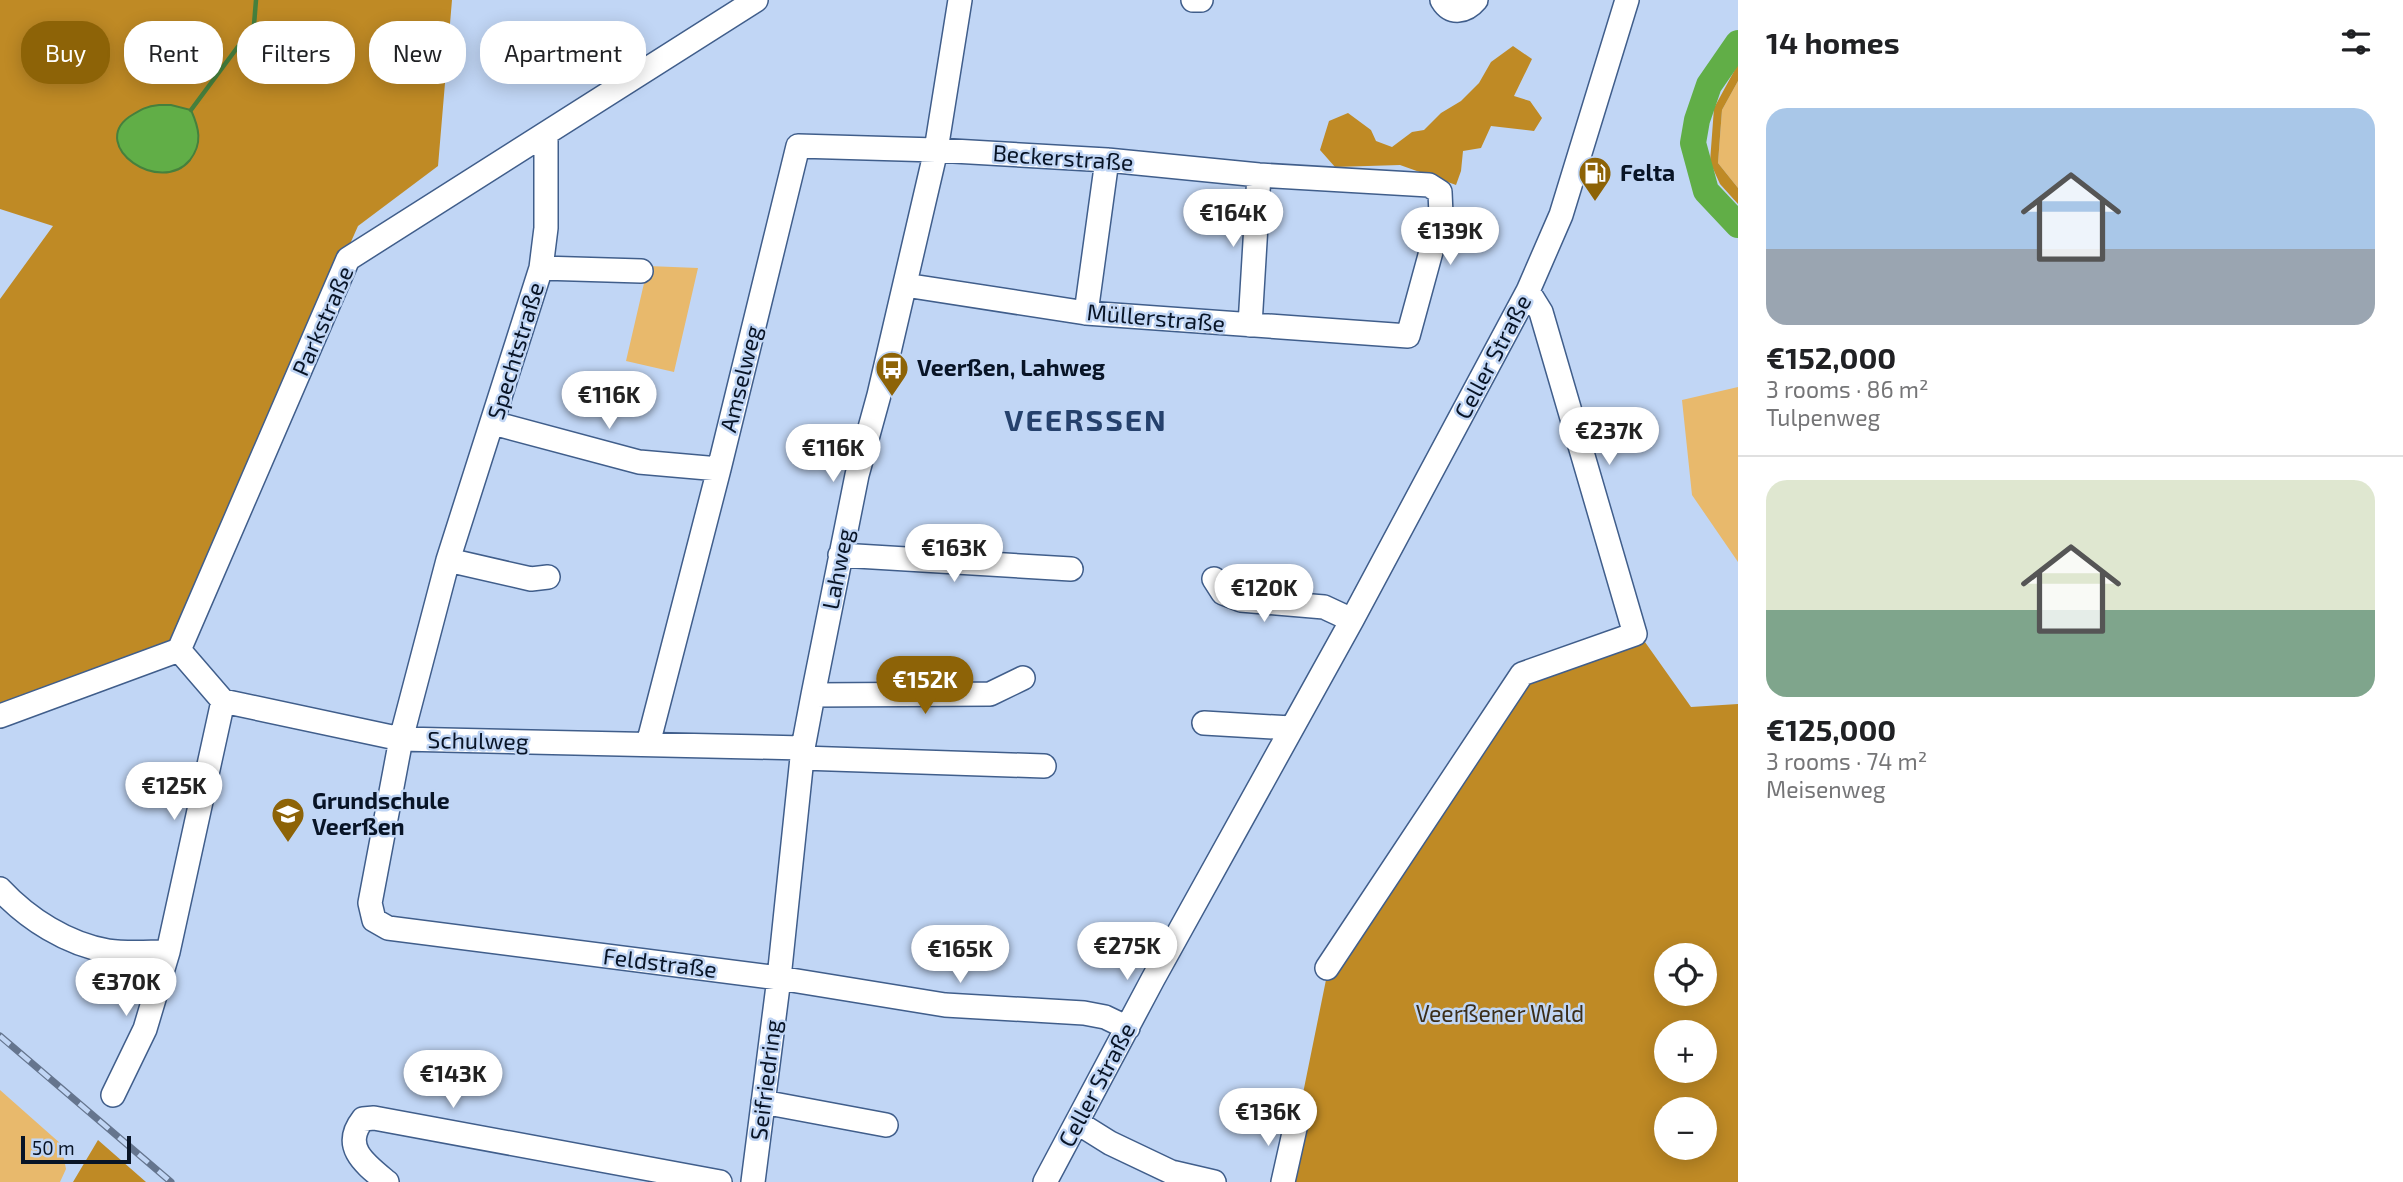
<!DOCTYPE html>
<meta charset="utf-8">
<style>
body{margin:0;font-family:"Exo 2",sans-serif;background:#f2f2f2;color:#202124;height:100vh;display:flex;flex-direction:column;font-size:26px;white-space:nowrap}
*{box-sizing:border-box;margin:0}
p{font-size:23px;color:#757577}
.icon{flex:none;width:38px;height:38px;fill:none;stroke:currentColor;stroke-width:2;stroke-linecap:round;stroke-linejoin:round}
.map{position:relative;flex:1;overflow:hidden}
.panel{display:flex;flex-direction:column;background:#fff;width:665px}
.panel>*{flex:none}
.guide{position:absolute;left:21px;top:21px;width:665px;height:63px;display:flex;gap:14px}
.buttons{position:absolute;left:1654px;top:943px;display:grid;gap:14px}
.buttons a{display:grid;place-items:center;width:63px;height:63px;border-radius:50%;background:#fff;box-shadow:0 4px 18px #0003;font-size:35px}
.scale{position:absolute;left:21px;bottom:18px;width:110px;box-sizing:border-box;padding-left:7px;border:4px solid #081426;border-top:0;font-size:19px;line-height:24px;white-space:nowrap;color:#081426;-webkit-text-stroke:5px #c1d6f5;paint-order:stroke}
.price{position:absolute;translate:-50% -60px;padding:0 16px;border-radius:24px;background:#fff;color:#222;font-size:23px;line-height:46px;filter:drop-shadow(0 2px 4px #0008)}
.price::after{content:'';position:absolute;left:50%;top:42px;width:21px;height:16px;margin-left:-10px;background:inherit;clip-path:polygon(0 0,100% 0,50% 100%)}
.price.active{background:#8d6307;color:#fff}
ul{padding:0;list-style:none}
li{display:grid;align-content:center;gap:14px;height:371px;padding:0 28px}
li+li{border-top:2px solid #e0e0e0}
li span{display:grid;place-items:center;height:217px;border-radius:21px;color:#555}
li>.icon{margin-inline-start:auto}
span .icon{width:126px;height:126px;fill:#fffc;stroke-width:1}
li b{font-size:30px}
h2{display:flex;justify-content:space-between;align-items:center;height:84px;padding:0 28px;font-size:30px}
.tag{padding:0 24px;border-radius:28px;background:#fff;box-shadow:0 4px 18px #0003;font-size:24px;line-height:63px}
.tag.active{background:#8d6307;color:#fff}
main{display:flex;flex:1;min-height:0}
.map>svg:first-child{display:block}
.green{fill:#e8b96c}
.forest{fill:#bf8a25;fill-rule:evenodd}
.water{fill:#61ae47;stroke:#46803d;stroke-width:2}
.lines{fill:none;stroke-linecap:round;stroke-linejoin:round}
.stream{stroke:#46803d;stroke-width:4.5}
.river{stroke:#61ae47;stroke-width:26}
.minor-casing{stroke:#405e8b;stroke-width:26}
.minor{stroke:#fff;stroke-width:23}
.rail-casing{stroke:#65758e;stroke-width:7}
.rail{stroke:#c1d6f5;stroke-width:4.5;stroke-dasharray:13;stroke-linecap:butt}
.labels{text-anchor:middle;stroke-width:5;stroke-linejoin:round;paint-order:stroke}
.street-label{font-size:23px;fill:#081426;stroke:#c1d6f5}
.poi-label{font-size:23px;font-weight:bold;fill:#081426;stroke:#c1d6f5;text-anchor:start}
.park-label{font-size:23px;fill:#3b2e19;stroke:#c1d6f5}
.district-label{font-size:30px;font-weight:bold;letter-spacing:2px;fill:#25416c;stroke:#c1d6f5}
</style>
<main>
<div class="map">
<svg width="1738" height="1182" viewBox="0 0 1738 1182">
<rect width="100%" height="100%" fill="#c1d6f5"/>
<path class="green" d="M 1738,81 L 1738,188 L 1718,163 L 1722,110 Z
M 648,266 L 698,268 L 674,372 L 626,361 Z
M 1738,387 L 1738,562 L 1692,495 L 1682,400 Z
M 0,1090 L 61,1144 L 66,1169 L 60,1182 L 0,1182 Z"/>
<path class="forest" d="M 0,0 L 452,0 L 438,166 L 358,226 L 174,641 L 0,704 L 0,299 L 53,226 L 0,209 Z
M 1513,46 L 1532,59 L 1514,96 L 1530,101 L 1542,118 L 1534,131 L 1491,126 L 1481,148 L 1463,151 L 1461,171 L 1456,185 L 1400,165 L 1335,167 L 1320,150 L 1329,121 L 1348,113 L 1371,130 L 1376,141 L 1392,147 L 1412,132 L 1424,130 L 1441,113 L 1461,101 L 1479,83 L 1491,62 Z
M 1738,64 L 1738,81 L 1722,110 L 1718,163 L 1738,188 L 1738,204 L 1720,184 L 1710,162 L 1714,108 Z
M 1640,635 L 1691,707 L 1738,704 L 1738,1182 L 1285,1182 L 1328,970 L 1523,674 ZM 1666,956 L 1704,956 L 1704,994 L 1666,994 ZM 1666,1032 L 1704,1032 L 1704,1071 L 1666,1071 ZM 1666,1110 L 1704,1110 L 1704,1148 L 1666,1148 Z
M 98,1140 L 146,1182 L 73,1182 Z"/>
<path class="water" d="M 159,105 L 171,105 L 191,110 C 199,128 203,143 190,160 C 160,196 89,146 129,117 C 140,110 146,106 159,105 Z"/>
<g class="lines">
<path class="stream" d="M 191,110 L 254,25 L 256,0"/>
<path class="river" d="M 1738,43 L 1709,85 L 1697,120 L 1693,143 L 1706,191 L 1738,225"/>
<defs>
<path id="minor" d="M 1193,0 L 1201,0
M 1442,0 C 1451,15 1466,12 1476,0
M 546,135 L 546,228 L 541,268 L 448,560 L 401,739 L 370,903 L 374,920 L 388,928 L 779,978 L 945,1005 L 1084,1013 L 1105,1017 L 1128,1028
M 541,268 L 641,271
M 1086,313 L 1107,160
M 1250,325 L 1259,175
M 493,423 L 639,462 L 719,469
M 840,555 L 1071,569
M 448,560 L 531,579 L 548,577
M 1214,579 L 1223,593 L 1241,600 L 1324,607 L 1352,620
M 179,650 L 223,701 L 401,739 L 803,748
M 813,695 L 990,694 L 1023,678
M 0,716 L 179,650 L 348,259 L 756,0
M 1204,723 L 1291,728
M 648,744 L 719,469 L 798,146 L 936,150 L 1107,160 L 1259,175 L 1429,185 L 1440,192 L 1441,215 L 1408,336 L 1086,313 L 905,285
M 802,758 L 1044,766
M 0,889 C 28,919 67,944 108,951 C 127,954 149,952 168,952
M 1327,968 L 1522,674 L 1635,634 L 1541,312 L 1528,291
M 113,1095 L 145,1029 L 168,952 L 223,701
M 763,1102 L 886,1125
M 1078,1123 L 1110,1143 L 1171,1172 L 1214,1182
M 387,1182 C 365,1164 341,1147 363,1119 L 374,1118 L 720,1182
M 753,1182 L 779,978 L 803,748 L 813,695 L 857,475 L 879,395 L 936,150 L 960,0
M 1045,1182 L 1153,979 L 1352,620 L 1528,291 L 1561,215 L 1627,0
M 1283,1182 L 1296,1124"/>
</defs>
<use href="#minor" class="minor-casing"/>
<use href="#minor" class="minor"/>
<defs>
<path id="rail" d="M 0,1036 L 171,1182"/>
</defs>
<use href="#rail" class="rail-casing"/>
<use href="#rail" class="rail"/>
</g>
<defs>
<symbol id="fuel-pin" viewBox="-11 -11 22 30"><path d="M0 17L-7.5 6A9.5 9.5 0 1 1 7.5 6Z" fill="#8d6307" stroke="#c1d6f5"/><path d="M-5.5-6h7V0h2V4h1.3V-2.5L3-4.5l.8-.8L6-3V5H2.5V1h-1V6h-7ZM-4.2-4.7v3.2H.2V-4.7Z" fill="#fff"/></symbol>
<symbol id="bus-pin" viewBox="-11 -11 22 30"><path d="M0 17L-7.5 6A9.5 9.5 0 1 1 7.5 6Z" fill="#8d6307" stroke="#c1d6f5"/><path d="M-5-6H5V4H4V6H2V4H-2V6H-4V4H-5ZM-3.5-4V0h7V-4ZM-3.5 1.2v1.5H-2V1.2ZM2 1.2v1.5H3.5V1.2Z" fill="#fff"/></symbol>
<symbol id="school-pin" viewBox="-11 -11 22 30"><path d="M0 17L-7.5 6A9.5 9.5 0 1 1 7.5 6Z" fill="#8d6307" stroke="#c1d6f5"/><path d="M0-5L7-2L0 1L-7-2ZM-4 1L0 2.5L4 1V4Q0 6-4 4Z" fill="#fff"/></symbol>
</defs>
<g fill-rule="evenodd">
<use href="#fuel-pin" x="1576" y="154" width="38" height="52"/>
<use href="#bus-pin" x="873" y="349" width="38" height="52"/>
<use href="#school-pin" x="269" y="795" width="38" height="52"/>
</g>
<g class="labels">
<g class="street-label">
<text transform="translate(1063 158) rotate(4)" y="8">Beckerstraße</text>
<text transform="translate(1156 318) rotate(5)" y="8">Müllerstraße</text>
<text transform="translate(323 321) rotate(-66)" y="8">Parkstraße</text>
<text transform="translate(516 351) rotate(-73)" y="8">Spechtstraße</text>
<text transform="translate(1493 357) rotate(-62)" y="8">Celler Straße</text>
<text transform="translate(741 379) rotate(-76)" y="8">Amselweg</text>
<text transform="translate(838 569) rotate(-79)" y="8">Lahweg</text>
<text transform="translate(478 741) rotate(1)" y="8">Schulweg</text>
<text transform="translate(660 963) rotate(7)" y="8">Feldstraße</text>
<text transform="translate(766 1080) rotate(-83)" y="8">Seifriedring</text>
<text transform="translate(1097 1085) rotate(-62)" y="8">Celler Straße</text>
</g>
<g class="poi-label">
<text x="1620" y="181">Felta</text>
<text x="917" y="376">Veerßen, Lahweg</text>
<text x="312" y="809">Grundschule<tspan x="312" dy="26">Veerßen</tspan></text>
</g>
<g class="park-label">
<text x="1500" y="1022">Veerßener Wald</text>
</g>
<g class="district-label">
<text x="1086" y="431">VEERSSEN</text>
</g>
</g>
</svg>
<div class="buttons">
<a><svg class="icon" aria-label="locate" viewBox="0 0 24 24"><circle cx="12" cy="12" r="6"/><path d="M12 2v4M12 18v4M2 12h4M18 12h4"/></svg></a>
<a>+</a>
<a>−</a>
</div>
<div class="scale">50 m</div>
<b class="price" style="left:1233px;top:249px">€164K</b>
<b class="price" style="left:1450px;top:267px">€139K</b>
<b class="price" style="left:609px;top:431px">€116K</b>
<b class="price" style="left:1609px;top:467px">€237K</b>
<b class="price" style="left:833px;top:484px">€116K</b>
<b class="price" style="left:954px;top:584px">€163K</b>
<b class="price" style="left:1264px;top:624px">€120K</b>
<b class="price active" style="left:925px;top:716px">€152K</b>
<b class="price" style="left:174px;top:822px">€125K</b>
<b class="price" style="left:1127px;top:982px">€275K</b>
<b class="price" style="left:960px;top:985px">€165K</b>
<b class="price" style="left:126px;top:1018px">€370K</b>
<b class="price" style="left:453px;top:1110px">€143K</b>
<b class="price" style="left:1268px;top:1148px">€136K</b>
<div class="guide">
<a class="tag active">Buy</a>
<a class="tag">Rent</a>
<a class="tag">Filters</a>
<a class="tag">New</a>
<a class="tag">Apartment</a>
</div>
</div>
<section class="panel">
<h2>14 homes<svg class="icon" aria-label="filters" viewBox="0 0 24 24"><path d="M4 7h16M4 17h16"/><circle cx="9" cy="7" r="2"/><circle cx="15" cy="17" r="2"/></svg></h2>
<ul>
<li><span style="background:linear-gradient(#a9c7e8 65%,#9aa5b1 0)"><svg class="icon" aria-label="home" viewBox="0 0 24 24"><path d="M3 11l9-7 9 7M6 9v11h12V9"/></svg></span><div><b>€152,000</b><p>3 rooms · 86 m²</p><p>Tulpenweg</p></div></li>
<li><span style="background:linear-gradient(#dfe7d0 60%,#7fa58c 0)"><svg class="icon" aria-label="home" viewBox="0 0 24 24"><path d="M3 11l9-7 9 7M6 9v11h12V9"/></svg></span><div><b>€125,000</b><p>3 rooms · 74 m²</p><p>Meisenweg</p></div></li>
</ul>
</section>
</main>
